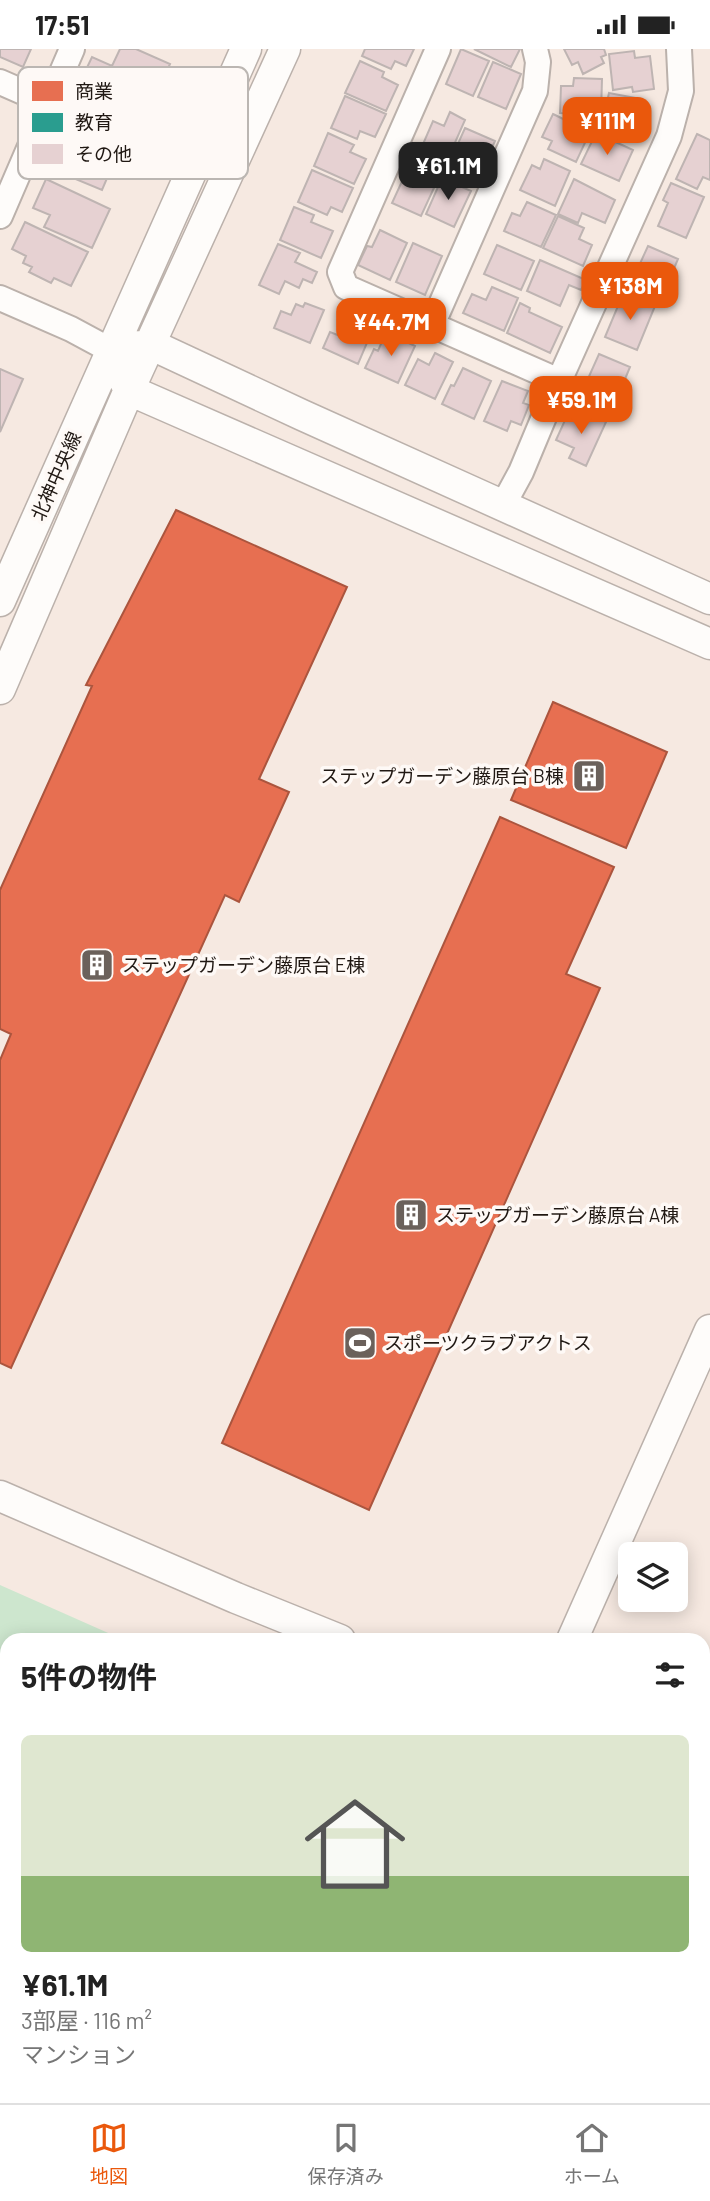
<!DOCTYPE html>
<html lang="ja">
<meta charset="utf-8">
<style>
body{margin:0;font-family:Barlow,"Noto Sans JP",sans-serif;background:#f2f2f2;color:#222;height:100vh;display:flex;flex-direction:column;font-size:26px;white-space:nowrap}
*{box-sizing:border-box;margin:0}
p{font-size:23px;color:#767676}
.icon{flex:none;width:38px;height:38px;fill:none;stroke:currentColor;stroke-width:2;stroke-linecap:round;stroke-linejoin:round}
.map{position:relative;flex:1;overflow:hidden}
.side{position:absolute;left:0px;top:1584px;width:710px;height:471px;display:flex;flex-direction:column;background:#fff;border-radius:21px 21px 0 0;box-shadow:0 4px 18px #0003}
.side>*{flex:none}
.controls{position:absolute;left:618px;top:1493px;display:grid;gap:14px}
.controls a{display:grid;place-items:center;width:70px;height:70px;border-radius:10px;background:#fff;box-shadow:0 4px 18px #0003;font-size:35px}
.price{position:absolute;translate:-50% -60px;padding:0 16px;border-radius:14px;background:#ea580c;color:#fff;font-size:23px;line-height:46px;filter:drop-shadow(0 2px 4px #0008)}
.price::after{content:'';position:absolute;left:50%;top:42px;width:21px;height:16px;margin-left:-10px;background:inherit;clip-path:polygon(0 0,100% 0,50% 100%)}
.price.on{background:#222;color:#fff}
ul{padding:0;list-style:none}
li{display:grid;align-content:center;gap:14px;height:371px;padding:0 21px}
li+li{border-top:2px solid #e0e0e0}
li span{display:grid;place-items:center;height:217px;border-radius:10px;color:#555}
li>.icon{margin-inline-start:auto}
span .icon{width:126px;height:126px;fill:#fffc;stroke-width:1}
li b{font-size:30px}
h2{display:flex;justify-content:space-between;align-items:center;height:84px;padding:0 21px;font-size:30px}
.status{display:flex;justify-content:space-between;align-items:center;height:49px;padding:0 35px;background:#fff;direction:ltr}
.status svg{height:19px;fill:currentColor}
.tab-bar{display:flex;justify-content:space-around;align-items:center;height:98px;border-top:2px solid #e0e0e0;background:#fff;font-size:19px;color:#767676}
.tab-bar a{display:grid;justify-items:center;gap:4px}
.tab-bar .on{color:#ea580c}
.map>svg:first-child{display:block}
.green{fill:#cde6ce}
.shops{fill:#e76f51;stroke:#ab553e;stroke-width:2}
.schools{fill:#2a9d8f;stroke:#27756a;stroke-width:2}
.building{fill:#e6d1d2;stroke:#beb4b2;stroke-width:2}
.lines{fill:none;stroke-linecap:round;stroke-linejoin:round}
.minor-casing{stroke:#bbb1ab;stroke-width:28}
.tertiary-casing{stroke:#bbb1ab;stroke-width:33}
.minor{stroke:#fefcfa;stroke-width:24}
.tertiary{stroke:#fefcfa;stroke-width:30}
.labels{text-anchor:middle;stroke-width:7;stroke-linejoin:round;paint-order:stroke}
.street-label{font-size:19px;fill:#201813;stroke:#fef9f6}
.poi-label{font-size:19px;fill:#201813;stroke:#fef9f6;text-anchor:start}
.key{fill:#fef9f6;stroke:#bbb6b2;stroke-width:2}
.key-label{font-size:19px;fill:#201813}
</style>
<div class="status"><b>17:51</b><svg viewBox="0 0 49 12"><path d="M0 12V9h3v3zM5 12V6h3v6zM10 12V3h3v9zM15 12V0h3v12zM26 1h20v11H26zM47 4h2v5h-2z"/></svg></div>
<div class="map">
<svg width="710" height="2054" viewBox="0 0 710 2054">
<rect width="100%" height="100%" fill="#f6e9e1"/>
<path class="green" d="M 0,1536 L 124,1591 L 7,1591 L 7,2048 L 153,2048 L 150,2054 L 0,2054 Z"/>
<path class="shops" d="M 176,461 L 347,538 L 259,730 L 289,743 L 239,853 L 225,846 L 11,1319 L 0,1314 L 0,1011 L 11,985 L 0,980 L 0,841 L 92,637 L 86,636 Z
M 553,653 L 667,703 L 626,799 L 511,751 Z
M 500,768 L 614,818 L 566,925 L 600,939 L 369,1461 L 222,1394 Z"/>
<path class="schools" d="M 704,1839 L 710,1840 L 710,2054 L 634,2054 L 610,2048 L 704,2048 Z
M 275,2048 L 437,2048 L 435,2054 L 363,2054 L 351,2049 L 348,2054 L 289,2054 Z
M 504,2048 L 562,2048 L 560,2054 L 502,2054 Z"/>
<path class="building" d="M 0,0 L 31,0 L 23,18 L 0,8 Z
M 120,0 L 136,0 L 170,15 L 154,50 L 113,32 L 109,41 L 82,29 L 92,8 L 112,17 Z
M 365,0 L 414,0 L 406,17 L 395,12 L 391,20 L 362,7 Z
M 461,0 L 489,12 L 473,47 L 446,35 Z
M 474,0 L 520,0 L 511,18 Z
M 564,0 L 604,0 L 606,6 L 601,8 L 604,14 L 583,25 L 578,13 L 572,16 Z
M 634,2 L 635,9 L 650,7 L 654,40 L 633,43 L 632,38 L 613,41 L 609,5 Z
M 360,12 L 384,23 L 382,28 L 398,36 L 386,62 L 345,44 Z
M 493,13 L 521,25 L 506,60 L 478,48 Z
M 574,29 L 602,30 L 601,66 L 560,64 L 561,37 L 573,37 Z
M 609,44 L 641,50 L 639,58 L 650,60 L 644,89 L 601,80 Z
M 345,47 L 386,65 L 375,88 L 360,82 L 357,90 L 331,79 Z
M 450,63 L 465,71 L 446,114 L 420,102 L 433,72 L 444,77 Z
M 553,65 L 590,83 L 576,113 L 548,100 L 552,92 L 542,88 Z
M 465,79 L 495,92 L 477,130 L 448,117 Z
M 328,84 L 354,96 L 350,103 L 366,110 L 354,135 L 314,117 Z
M 596,84 L 633,101 L 619,132 L 581,115 Z
M 697,85 L 710,91 L 710,131 L 703,128 L 697,140 L 676,130 Z
M 76,89 L 117,106 L 102,141 L 61,124 Z
M 544,110 L 570,122 L 555,157 L 520,141 L 532,116 L 540,120 Z
M 410,115 L 439,128 L 421,167 L 392,154 Z
M 312,121 L 353,139 L 342,163 L 331,158 L 327,166 L 298,153 Z
M 442,129 L 471,142 L 454,178 L 426,165 Z
M 46,130 L 110,160 L 92,199 L 44,178 L 50,166 L 33,159 Z
M 574,130 L 615,151 L 605,174 L 582,164 L 578,174 L 558,165 Z
M 671,134 L 704,148 L 686,189 L 658,177 L 668,154 L 663,151 Z
M 527,153 L 556,166 L 541,198 L 504,182 L 512,164 L 520,167 Z
M 294,158 L 314,166 L 311,173 L 333,182 L 321,209 L 280,191 Z
M 558,167 L 584,179 L 579,190 L 592,196 L 583,217 L 543,199 Z
M 25,173 L 88,203 L 71,237 L 54,229 L 51,234 L 29,223 L 32,218 L 23,214 L 26,207 L 12,200 Z
M 380,181 L 407,194 L 390,231 L 358,216 L 367,197 L 372,198 Z
M 413,194 L 442,207 L 425,246 L 396,233 Z
M 278,195 L 300,204 L 295,213 L 317,223 L 312,234 L 303,230 L 299,239 L 285,232 L 279,245 L 259,236 Z
M 497,196 L 534,212 L 521,241 L 484,225 Z
M 648,197 L 678,210 L 664,243 L 655,240 L 650,251 L 628,241 Z
M 540,211 L 586,231 L 581,241 L 569,236 L 560,257 L 527,242 Z
M 492,238 L 518,249 L 504,282 L 463,264 L 472,245 L 486,251 Z
M 623,245 L 655,257 L 637,301 L 605,288 Z
M 305,254 L 324,261 L 310,294 L 274,279 L 281,262 L 291,266 L 296,255 L 303,258 Z
M 520,254 L 530,259 L 529,263 L 562,278 L 550,304 L 507,284 Z
M 354,274 L 372,282 L 358,315 L 323,299 L 330,283 L 340,287 L 345,276 L 352,279 Z
M 386,283 L 415,297 L 398,334 L 365,319 L 374,300 L 378,302 Z
M 435,304 L 453,313 L 435,350 L 405,336 L 418,310 L 429,316 Z
M 599,305 L 630,318 L 616,352 L 606,348 L 600,362 L 578,352 Z
M 463,319 L 491,332 L 474,370 L 442,355 L 451,336 L 454,337 Z
M 0,320 L 23,330 L 0,383 Z
M 502,332 L 528,342 L 523,354 L 529,356 L 521,376 L 511,372 L 507,382 L 484,372 Z
M 578,360 L 606,373 L 586,417 L 569,409 L 574,399 L 556,391 L 566,369 L 573,372 Z"/>
<g class="lines">
<defs>
<path id="minor" d="M 438,0 L 340,223 L 346,238 L 559,332
M 0,33 L 48,54
M 0,167 L 72,0
M 0,249 L 71,280 L 110,301
M 432,276 L 535,42 L 538,13 L 535,0
M 502,458 L 521,423 L 559,332 L 669,87 L 681,42 L 679,0"/>
<path id="tertiary" d="M 132,298 L 152,296 L 302,366 L 710,550
M 110,301 L 129,341 L 710,595
M 0,552 L 246,0
M 0,640 L 129,341 L 285,0
M 0,1447 L 236,1549 L 340,1591
M 572,1591 L 710,1281
M 704,1674 L 710,1675"/>
</defs>
<use href="#minor" class="minor-casing"/>
<use href="#tertiary" class="tertiary-casing"/>
<use href="#minor" class="minor"/>
<use href="#tertiary" class="tertiary"/>
</g>
<defs>
<symbol id="building-square" viewBox="-11 -11 22 22"><rect x="-9" y="-9" width="18" height="18" rx="4" fill="#6b615b" stroke="#fef9f6"/><path d="M-4-6H4V6H1V3H-1V6H-4ZM-2.5-4.3h1.7v1.8h-1.7ZM.8-4.3h1.7v1.8H.8ZM-2.5-1h1.7V.8h-1.7ZM.8-1h1.7V.8H.8Z" fill="#fff"/></symbol>
<symbol id="stadium-square" viewBox="-11 -11 22 22"><rect x="-9" y="-9" width="18" height="18" rx="4" fill="#6b615b" stroke="#fef9f6"/><path d="M0-5a6.5 5 0 1 0 0 10a6.5 5 0 1 0 0-10ZM-3.5-1.8h7v3.6h-7Z" fill="#fff"/></symbol>
</defs>
<g fill-rule="evenodd">
<use href="#building-square" x="570" y="708" width="38" height="38"/>
<use href="#building-square" x="78" y="897" width="38" height="38"/>
<use href="#building-square" x="392" y="1147" width="38" height="38"/>
<use href="#stadium-square" x="341" y="1275" width="38" height="38"/>
</g>
<g class="labels">
<g class="street-label">
<text transform="translate(56 427) rotate(-66)" y="7">北神中央線</text>
</g>
<g class="poi-label">
<text x="564" y="734" text-anchor="end">ステップガーデン藤原台 B棟</text>
<text x="122" y="923">ステップガーデン藤原台 E棟</text>
<text x="436" y="1173">ステップガーデン藤原台 A棟</text>
<text x="384" y="1301">スポーツクラブアクトス</text>
</g>
</g>
<rect x="18" y="18" width="230" height="112" rx="10" class="key"/>
<rect x="32" y="32" width="31" height="20" fill="#e76f51"/>
<rect x="32" y="64" width="31" height="19" fill="#2a9d8f"/>
<rect x="32" y="95" width="31" height="20" fill="#e6d1d2"/>
<g class="key-label">
<text x="75" y="49">商業</text>
<text x="75" y="80">教育</text>
<text x="75" y="112">その他</text>
</g>
</svg>
<div class="controls">
<a><svg class="icon" aria-label="layers" viewBox="0 0 24 24"><path d="M12 4l9 5-9 5-9-5zM3 14l9 5 9-5"/></svg></a>
</div>
<b class="price" style="left:607px;top:108px">¥111M</b>
<b class="price on" style="left:448px;top:153px">¥61.1M</b>
<b class="price" style="left:630px;top:273px">¥138M</b>
<b class="price" style="left:391px;top:309px">¥44.7M</b>
<b class="price" style="left:581px;top:387px">¥59.1M</b>
<section class="side">
<h2>5件の物件<svg class="icon" aria-label="filters" viewBox="0 0 24 24"><path d="M4 7h16M4 17h16"/><circle cx="9" cy="7" r="2"/><circle cx="15" cy="17" r="2"/></svg></h2>
<ul>
<li><span style="background:linear-gradient(#dfe7d0 65%,#8fb573 0)"><svg class="icon" aria-label="home" viewBox="0 0 24 24"><path d="M3 11l9-7 9 7M6 9v11h12V9"/></svg></span><div><b>¥61.1M</b><p>3部屋 · 116 m²</p><p>マンション</p></div></li>
</ul>
</section>
</div>
<nav class="tab-bar">
<a class="on"><svg class="icon" aria-label="map" viewBox="0 0 24 24"><path d="M3 6l6-2 6 2 6-2v14l-6 2-6-2-6 2zM9 4v14M15 6v14"/></svg>地図</a>
<a><svg class="icon" aria-label="saved" viewBox="0 0 24 24"><path d="M7 4h10v16l-5-4-5 4z"/></svg>保存済み</a>
<a><svg class="icon" aria-label="home" viewBox="0 0 24 24"><path d="M3 11l9-7 9 7M6 9v11h12V9"/></svg>ホーム</a>
</nav>
